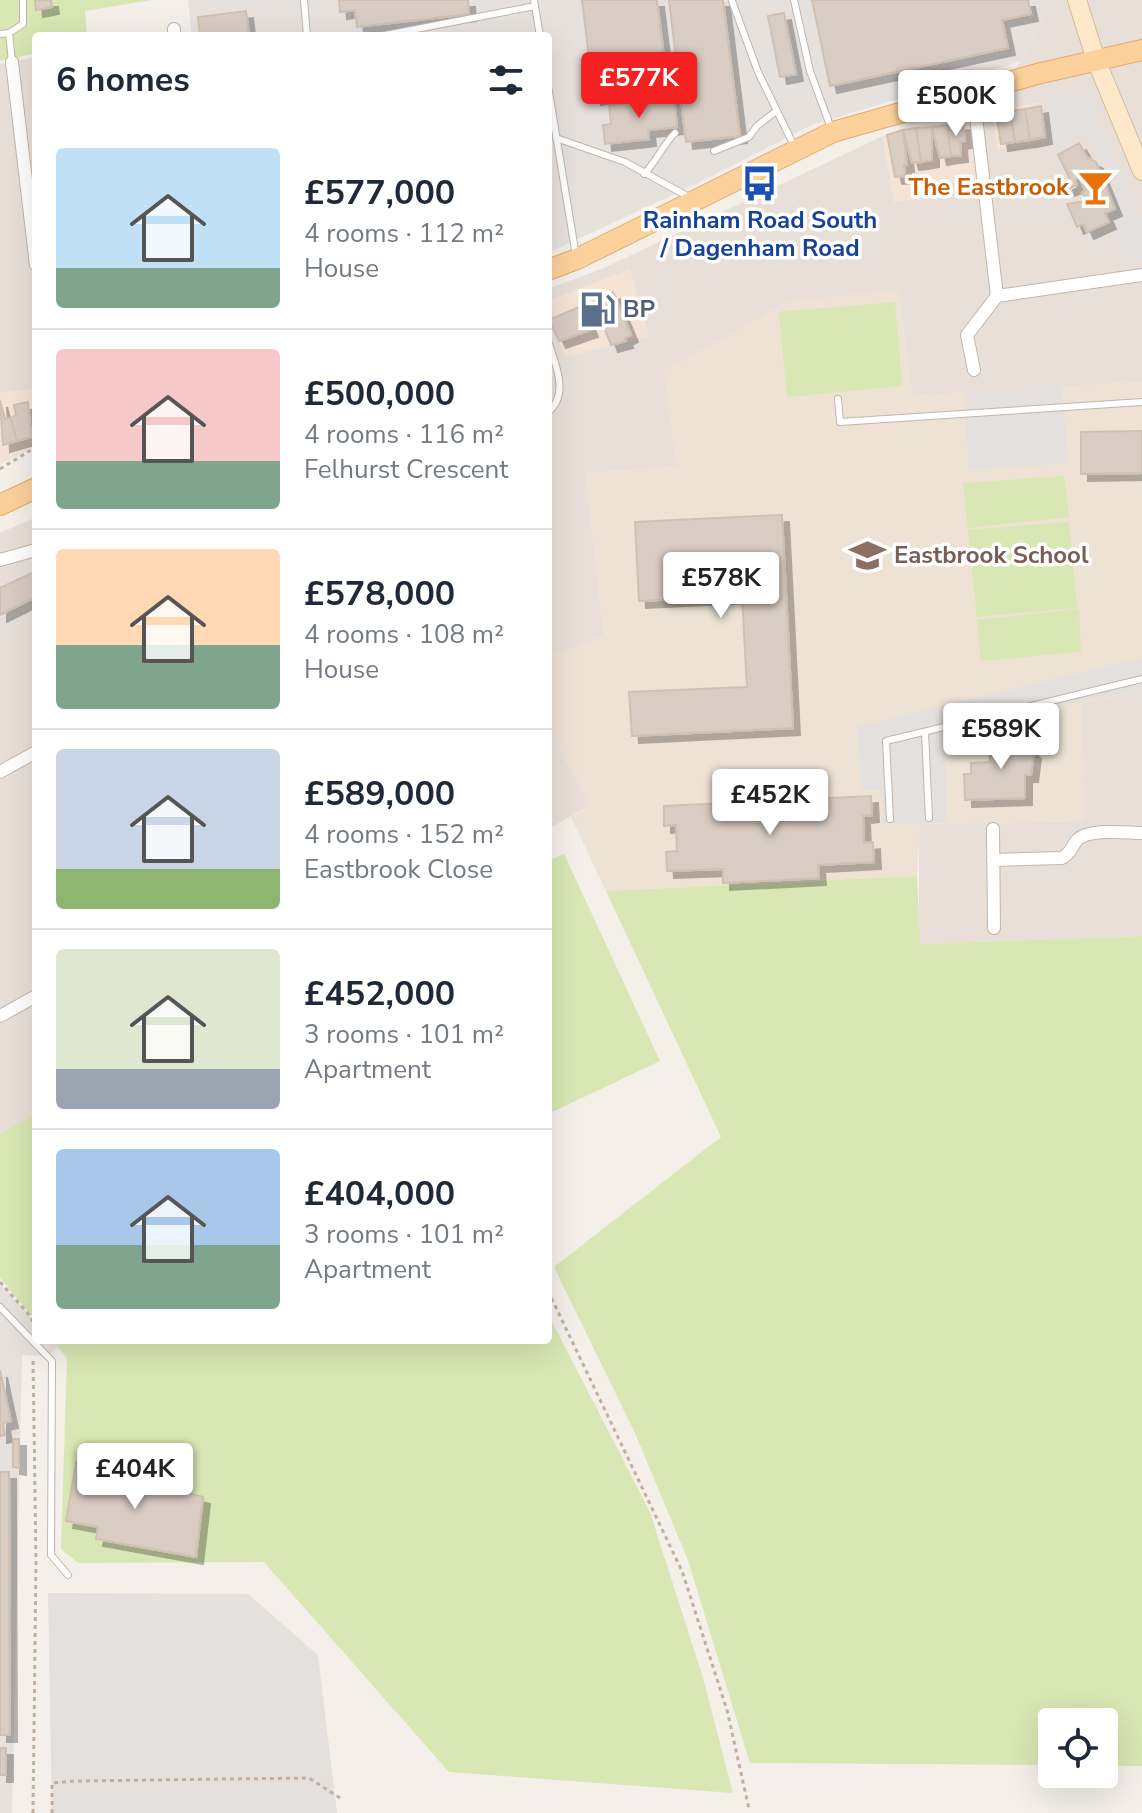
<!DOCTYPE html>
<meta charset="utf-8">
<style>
body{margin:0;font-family:"Nunito Sans",sans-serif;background:#f6f6f7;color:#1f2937;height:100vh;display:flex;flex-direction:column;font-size:30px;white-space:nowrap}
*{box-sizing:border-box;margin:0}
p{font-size:26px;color:#747a83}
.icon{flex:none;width:44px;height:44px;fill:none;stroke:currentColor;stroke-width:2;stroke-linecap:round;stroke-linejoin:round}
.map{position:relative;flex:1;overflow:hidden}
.side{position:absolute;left:32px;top:32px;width:520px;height:1312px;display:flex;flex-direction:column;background:#fff;border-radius:8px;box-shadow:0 8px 32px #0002}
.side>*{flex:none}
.buttons{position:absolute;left:1038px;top:1708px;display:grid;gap:16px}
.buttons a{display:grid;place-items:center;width:80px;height:80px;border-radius:8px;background:#fff;box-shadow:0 8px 32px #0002;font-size:40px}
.price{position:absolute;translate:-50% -68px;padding:0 18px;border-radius:8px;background:#fff;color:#222;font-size:26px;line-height:52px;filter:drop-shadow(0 2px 4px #0008)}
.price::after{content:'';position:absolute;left:50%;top:48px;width:24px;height:18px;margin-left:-12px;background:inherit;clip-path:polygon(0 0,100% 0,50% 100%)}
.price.current{background:#f42021;color:#fff}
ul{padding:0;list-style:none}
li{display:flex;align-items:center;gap:24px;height:200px;padding:0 24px}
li+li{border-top:2px solid #e0e1e3}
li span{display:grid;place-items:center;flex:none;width:224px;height:160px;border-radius:8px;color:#555}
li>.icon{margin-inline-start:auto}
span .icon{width:96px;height:96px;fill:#fffc;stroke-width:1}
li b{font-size:34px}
h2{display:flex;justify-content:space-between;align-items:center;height:96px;padding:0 24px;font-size:34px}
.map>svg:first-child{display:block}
.residential{fill:#e8e0d8}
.commercial{fill:#f5e3d6}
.industrial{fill:#e7e1de}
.education{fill:#ede2d4}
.green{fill:#d8e7b3}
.parking{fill:#e3e0de}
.building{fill:#d9ccc2;stroke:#d0c0b2;stroke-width:2;filter:url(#shadow)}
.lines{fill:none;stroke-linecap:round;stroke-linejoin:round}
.lane-casing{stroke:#c0b6ac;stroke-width:8}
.street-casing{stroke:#c0b6ac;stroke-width:14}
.secondary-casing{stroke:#d3bb9a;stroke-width:20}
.primary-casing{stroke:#e1ab6b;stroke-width:22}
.path{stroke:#c1af9e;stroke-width:3;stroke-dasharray:4 4;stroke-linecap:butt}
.lane{stroke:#fff;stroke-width:6}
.street{stroke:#fff;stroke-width:12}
.secondary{stroke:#fde9ca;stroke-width:18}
.primary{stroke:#fcd19b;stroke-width:20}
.labels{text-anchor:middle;stroke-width:7;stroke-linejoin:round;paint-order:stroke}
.food-label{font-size:24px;font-weight:bold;fill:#c56008;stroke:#fff;text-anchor:end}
.transit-label{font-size:24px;font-weight:bold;fill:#164399;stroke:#fff}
.service-label{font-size:24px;font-weight:bold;fill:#4e5e75;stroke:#fff;text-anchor:start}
.education-label{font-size:24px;font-weight:bold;fill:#785e54;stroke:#fff;text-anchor:start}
</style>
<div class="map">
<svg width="1142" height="1813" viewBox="0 0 1142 1813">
<defs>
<filter id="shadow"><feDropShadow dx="7" dy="7" stdDeviation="0" flood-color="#0004"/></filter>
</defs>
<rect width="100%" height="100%" fill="#f4efe9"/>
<path class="residential" d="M 1054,0 L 1142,0 L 1142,382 L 913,396 L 676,467 L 586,473 L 604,636 L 548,657 L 548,289 L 606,267 L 883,136 L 894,201 L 979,118 L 1021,61 Z
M 36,57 L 36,389 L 0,393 L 0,64 Z
M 36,517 L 36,1115 L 0,1135 L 0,533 Z
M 1142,689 L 1142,936 L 919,944 L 919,824 L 1084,821 L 1081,704 Z
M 548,730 L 591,805 L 548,829 Z"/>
<path class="commercial" d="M 1041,102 L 1048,141 L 998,150 L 991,111 Z
M 979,118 L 987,191 L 894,202 L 883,136 L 903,128 Z
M 630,269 L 649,336 L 565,357 L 549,320 L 555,317 L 549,300 Z
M 36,389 L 36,446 L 0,464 L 0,393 Z"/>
<path class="industrial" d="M 188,0 L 1054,0 L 1021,61 L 812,125 L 692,186 L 548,253 L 548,36 L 192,36 Z
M 0,1283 L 36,1323 L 36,1340 L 52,1340 L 58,1347 L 48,1356 L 22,1355 L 12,1813 L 0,1813 Z"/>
<path class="education" d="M 899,290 L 913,396 L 1142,382 L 1142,689 L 1081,704 L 1084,821 L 920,824 L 917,876 L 606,891 L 571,817 L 591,805 L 548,730 L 548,657 L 604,636 L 586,473 L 676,467 L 664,371 L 790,300 Z"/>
<path class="green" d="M 0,0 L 152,0 L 85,11 L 87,36 L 36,36 L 36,53 L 0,61 Z
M 895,302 L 902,386 L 787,397 L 779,312 Z
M 1064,476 L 1069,517 L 968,528 L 963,483 Z
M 1069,522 L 1077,608 L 977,617 L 968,530 Z
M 1079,609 L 1081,652 L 981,661 L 977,620 Z
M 564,854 L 660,1061 L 548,1114 L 548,861 Z
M 917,876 L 920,944 L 1142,936 L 1142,1766 L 1104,1766 L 1104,1722 L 1052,1722 L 1052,1765 L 750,1763 L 688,1560 L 635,1433 L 554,1267 L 721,1137 L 606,891 Z
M 36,1114 L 36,1321 L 0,1278 L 0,1134 Z
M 548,1314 L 650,1512 L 703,1678 L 733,1793 L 449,1772 L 264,1562 L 78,1563 L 61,1549 L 67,1358 L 52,1340 L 548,1340 Z"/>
<path class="parking" d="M 1067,91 L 1089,102 L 1142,218 L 1142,259 L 1124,260 L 1107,214 L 1118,210 L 1085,136 L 1053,153 L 1045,98 Z
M 1062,385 L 1068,463 L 969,470 L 964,392 Z
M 1142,658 L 1142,689 L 1021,715 L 1023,726 L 945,745 L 947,823 L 883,823 L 882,790 L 861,790 L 858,726 Z
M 48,1593 L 248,1594 L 318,1655 L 337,1813 L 52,1813 Z"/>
<path class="building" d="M 35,0 L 51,0 L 52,7 L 36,10 Z
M 339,0 L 468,0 L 469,14 L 357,27 L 355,10 L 340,12 Z
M 582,0 L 657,0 L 668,89 L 594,98 Z
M 669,0 L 723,0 L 740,136 L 686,142 Z
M 812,0 L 1028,0 L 1031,14 L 1002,20 L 1008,48 L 830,86 Z
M 246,11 L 249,36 L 200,36 L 198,17 Z
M 784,13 L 796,74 L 780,77 L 768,16 Z
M 674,97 L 677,127 L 648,130 L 649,139 L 605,144 L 603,125 L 611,124 L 609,105 Z
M 1041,106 L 1045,137 L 1030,140 L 1025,109 Z
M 1025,109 L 1030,140 L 1015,142 L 1010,111 Z
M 1010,111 L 1015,142 L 1001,144 L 996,113 Z
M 963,123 L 965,141 L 960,142 L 961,155 L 951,156 L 947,125 Z
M 947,125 L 951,156 L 940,158 L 932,127 Z
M 932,127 L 932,160 L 921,162 L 916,128 Z
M 916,128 L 921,162 L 912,163 L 903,130 Z
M 903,130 L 907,165 L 904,165 L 905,176 L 895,177 L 887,135 Z
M 1079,143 L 1087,157 L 1096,162 L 1115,209 L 1105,213 L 1109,222 L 1087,232 L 1083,224 L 1077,227 L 1067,204 L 1087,201 L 1082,193 L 1085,190 L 1079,178 L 1075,180 L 1077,185 L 1068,189 L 1066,183 L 1071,181 L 1058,155 Z
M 613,292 L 631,335 L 625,338 L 626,341 L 611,345 L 594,301 Z
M 581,306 L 591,330 L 559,341 L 549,320 Z
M 0,400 L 5,419 L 11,418 L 17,441 L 3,445 Z
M 28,402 L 31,437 L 17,441 L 11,418 L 16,415 L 14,405 Z
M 1142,431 L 1142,473 L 1081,474 L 1081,432 Z
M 782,515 L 793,728 L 632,736 L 629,692 L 747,687 L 742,596 L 639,601 L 635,522 Z
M 36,571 L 36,597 L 0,615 L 0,588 Z
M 1019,737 L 1034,752 L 1031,775 L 1025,775 L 1025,798 L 965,800 L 964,774 L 971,774 L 971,763 L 990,762 L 989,738 Z
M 871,796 L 872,815 L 863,816 L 864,843 L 873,842 L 874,862 L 818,865 L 819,878 L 723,883 L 723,869 L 667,871 L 666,852 L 677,851 L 676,825 L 664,826 L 664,806 Z
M 0,1370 L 11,1421 L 3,1423 L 5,1435 L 0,1436 Z
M 13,1439 L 19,1439 L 19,1468 L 13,1467 Z
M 76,1463 L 203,1497 L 196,1557 L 96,1539 L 98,1527 L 66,1521 Z
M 0,1472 L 9,1472 L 10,1735 L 0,1735 Z
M 0,1748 L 6,1748 L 6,1775 L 0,1775 Z"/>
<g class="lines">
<defs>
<path id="lane" d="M 304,0 L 307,36
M 534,0 L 540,36
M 794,0 L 810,71 L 831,128
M 732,1 L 758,72 L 795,148
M 9,33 L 23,24 L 23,0
M 0,34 L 9,33 L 12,62
M 380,36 L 535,6
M 548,86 L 576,256
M 556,138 L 625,162 L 691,198
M 714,151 L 749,137 L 757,126 L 775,112
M 644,174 C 657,161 662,146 675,133
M 548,341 C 555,363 570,395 548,412
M 838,399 L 840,422 L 1142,402
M 925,732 L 929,818
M 890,819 L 886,741 L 1142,679
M 0,1307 L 52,1361 L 51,1555 L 68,1575"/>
<path id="street" d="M 174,29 L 174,36
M 12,62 L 36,265
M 973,91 L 997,296 L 1142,275
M 974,370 L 967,335 L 997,296
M 0,560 L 36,550
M 0,772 L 36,752
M 993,829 L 994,928
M 993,860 L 1062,858 C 1072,853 1071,846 1078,839 C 1091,828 1126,833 1142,833
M 0,1016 L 36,996"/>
<path id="secondary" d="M 1077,0 L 1096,60 L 1142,171"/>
<path id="primary" d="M 548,270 L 577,259 L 833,132 L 1037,74 L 1142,50
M 0,505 L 36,488"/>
</defs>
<use href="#lane" class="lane-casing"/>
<use href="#street" class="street-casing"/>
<use href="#secondary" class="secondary-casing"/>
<use href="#primary" class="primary-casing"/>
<path class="path" d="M 0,469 L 36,447
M 0,1282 L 32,1318 L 32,1326
M 548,1291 L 682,1571 L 727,1710 L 749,1809
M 33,1813 L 36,1561 L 33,1358
M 52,1813 L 52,1783 L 75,1781 L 309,1778 L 340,1798"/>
<use href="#lane" class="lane"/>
<use href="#street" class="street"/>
<use href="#secondary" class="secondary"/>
<use href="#primary" class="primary"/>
</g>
<defs>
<symbol id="bus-bare" viewBox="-9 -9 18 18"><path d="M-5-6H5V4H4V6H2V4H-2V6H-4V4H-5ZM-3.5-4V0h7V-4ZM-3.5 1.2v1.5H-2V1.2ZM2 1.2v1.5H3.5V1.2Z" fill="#1a4fb4" stroke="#fff" stroke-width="2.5" paint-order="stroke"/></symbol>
<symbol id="bar-bare" viewBox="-9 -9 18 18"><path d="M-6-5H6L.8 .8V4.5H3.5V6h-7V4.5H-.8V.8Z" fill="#e8710a" stroke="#fff" stroke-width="2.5" paint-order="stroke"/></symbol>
<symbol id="fuel-bare" viewBox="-9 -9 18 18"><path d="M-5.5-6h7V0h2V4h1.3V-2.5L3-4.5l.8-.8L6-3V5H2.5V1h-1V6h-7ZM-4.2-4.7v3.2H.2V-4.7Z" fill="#5c6f8a" stroke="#fff" stroke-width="2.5" paint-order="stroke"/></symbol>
<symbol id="school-bare" viewBox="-9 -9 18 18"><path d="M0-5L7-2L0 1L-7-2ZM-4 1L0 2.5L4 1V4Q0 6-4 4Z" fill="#8d6e63" stroke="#fff" stroke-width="2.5" paint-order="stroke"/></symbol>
</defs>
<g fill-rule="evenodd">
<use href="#bus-bare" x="734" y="158" width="51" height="51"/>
<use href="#bar-bare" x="1070" y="162" width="51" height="51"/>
<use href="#fuel-bare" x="572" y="284" width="51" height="51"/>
<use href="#school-bare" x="842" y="530" width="51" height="51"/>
</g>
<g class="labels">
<g class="food-label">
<text x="1069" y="195">The Eastbrook</text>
</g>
<g class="transit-label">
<text x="760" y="228">Rainham Road South<tspan x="760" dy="28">/ Dagenham Road</tspan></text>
</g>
<g class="service-label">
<text x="623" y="317">BP</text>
</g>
<g class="education-label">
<text x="894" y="563">Eastbrook School</text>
</g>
</g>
</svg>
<div class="buttons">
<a><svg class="icon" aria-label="locate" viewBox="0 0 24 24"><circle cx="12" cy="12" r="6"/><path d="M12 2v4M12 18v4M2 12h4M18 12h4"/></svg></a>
</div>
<b class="price current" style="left:639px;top:120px">£577K</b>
<b class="price" style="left:956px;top:138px">£500K</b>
<b class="price" style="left:721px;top:620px">£578K</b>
<b class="price" style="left:1001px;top:771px">£589K</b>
<b class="price" style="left:770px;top:837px">£452K</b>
<b class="price" style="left:135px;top:1511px">£404K</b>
<section class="side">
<h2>6 homes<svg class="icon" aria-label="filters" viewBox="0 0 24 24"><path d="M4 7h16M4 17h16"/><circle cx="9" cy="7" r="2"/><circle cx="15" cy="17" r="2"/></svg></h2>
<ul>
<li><span style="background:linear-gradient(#bfe0f5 75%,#7fa58c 0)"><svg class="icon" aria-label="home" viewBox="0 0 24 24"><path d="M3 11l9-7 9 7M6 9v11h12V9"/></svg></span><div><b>£577,000</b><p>4 rooms · 112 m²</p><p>House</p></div></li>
<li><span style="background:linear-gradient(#f6c9c9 70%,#7fa58c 0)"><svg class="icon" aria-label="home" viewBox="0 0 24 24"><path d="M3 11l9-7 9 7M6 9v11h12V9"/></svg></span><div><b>£500,000</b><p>4 rooms · 116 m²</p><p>Felhurst Crescent</p></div></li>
<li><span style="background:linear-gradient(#ffd9b3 60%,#7fa58c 0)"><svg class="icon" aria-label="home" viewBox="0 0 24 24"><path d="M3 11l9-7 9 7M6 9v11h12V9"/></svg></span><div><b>£578,000</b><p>4 rooms · 108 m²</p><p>House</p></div></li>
<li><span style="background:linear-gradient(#c9d6e8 75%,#8fb573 0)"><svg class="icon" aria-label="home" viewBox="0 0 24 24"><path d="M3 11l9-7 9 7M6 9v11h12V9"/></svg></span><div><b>£589,000</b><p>4 rooms · 152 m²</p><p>Eastbrook Close</p></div></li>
<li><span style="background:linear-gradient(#dfe7d0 75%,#9aa5b1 0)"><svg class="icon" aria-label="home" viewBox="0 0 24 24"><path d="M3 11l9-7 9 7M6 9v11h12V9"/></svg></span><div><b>£452,000</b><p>3 rooms · 101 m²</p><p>Apartment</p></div></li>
<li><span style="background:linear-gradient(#a9c7e8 60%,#7fa58c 0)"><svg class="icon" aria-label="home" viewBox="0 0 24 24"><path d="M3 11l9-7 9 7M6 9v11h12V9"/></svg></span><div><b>£404,000</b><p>3 rooms · 101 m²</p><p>Apartment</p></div></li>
</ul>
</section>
</div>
